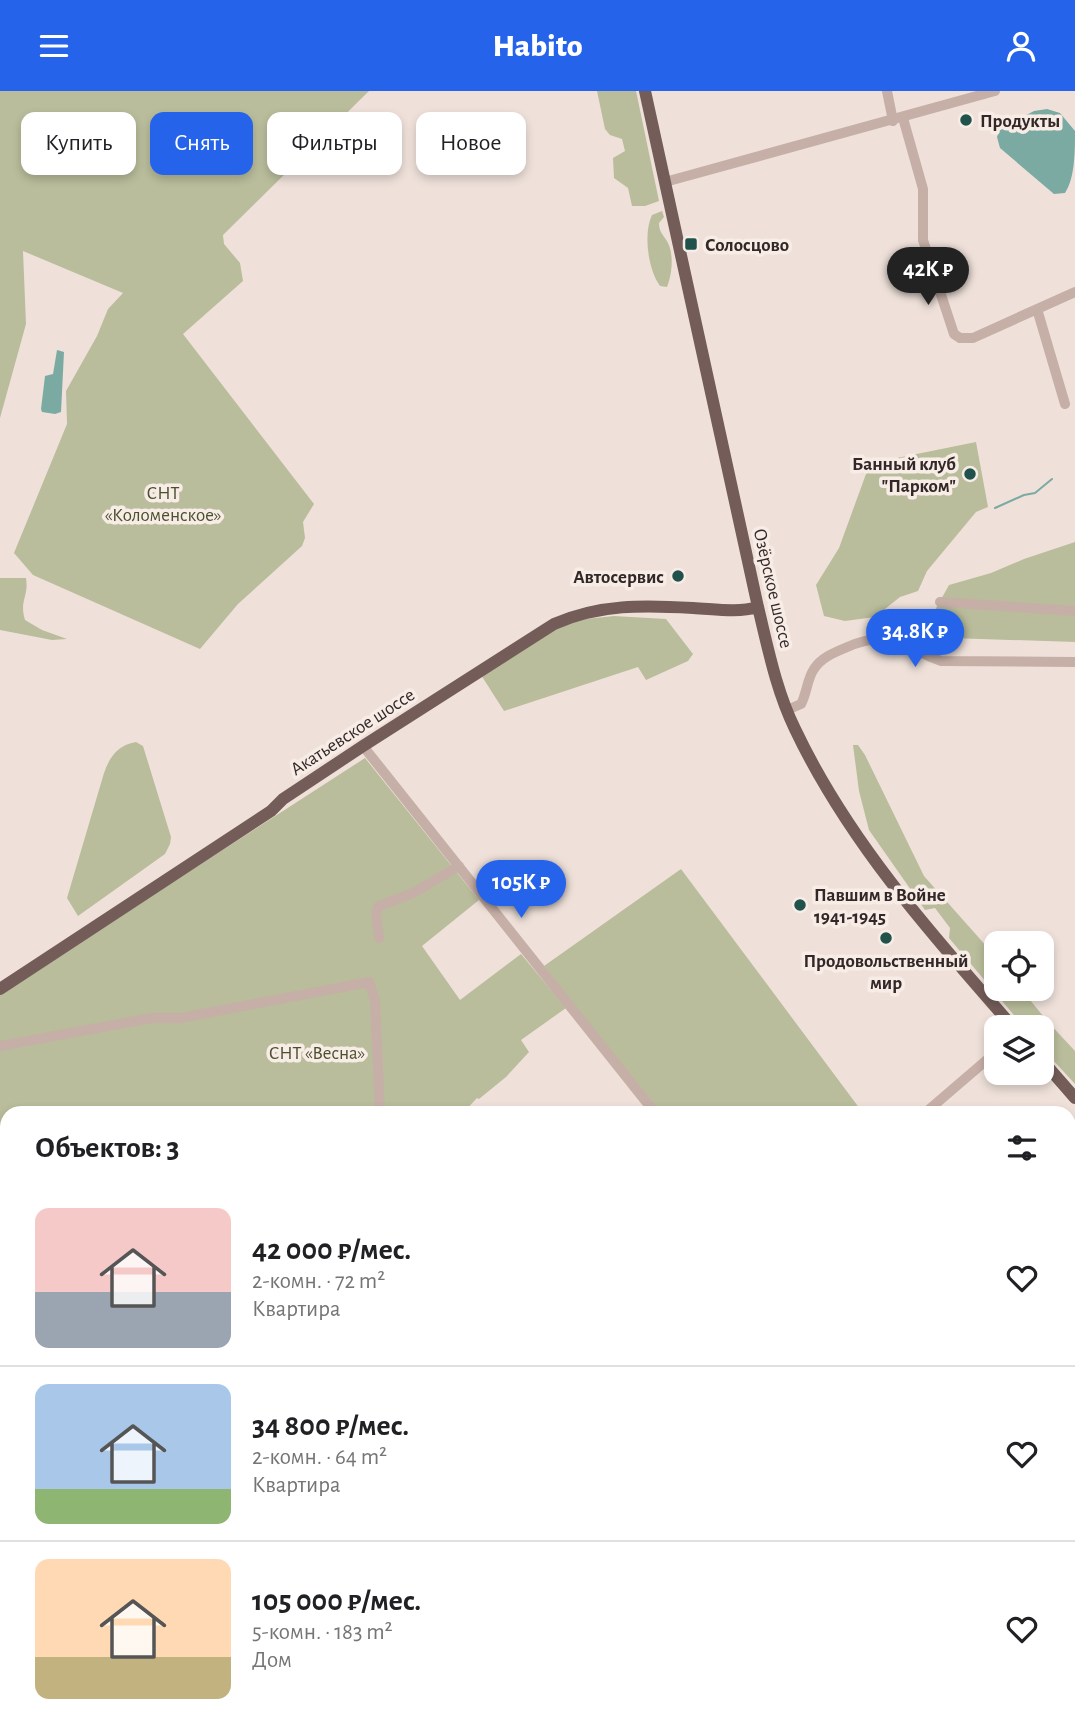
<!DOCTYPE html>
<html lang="ru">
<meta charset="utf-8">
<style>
body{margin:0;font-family:"Alegreya Sans",sans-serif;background:#f2f2f2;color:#202124;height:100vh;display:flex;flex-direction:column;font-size:26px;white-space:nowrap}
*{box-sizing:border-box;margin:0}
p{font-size:23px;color:#757577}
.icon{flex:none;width:38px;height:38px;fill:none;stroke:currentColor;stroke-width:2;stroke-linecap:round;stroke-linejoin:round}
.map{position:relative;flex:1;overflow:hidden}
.side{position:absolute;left:0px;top:1015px;width:1076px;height:623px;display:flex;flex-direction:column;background:#fff;border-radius:21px 21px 0 0;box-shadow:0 4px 10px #0003}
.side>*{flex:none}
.top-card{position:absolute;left:21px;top:21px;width:700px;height:63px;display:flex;gap:14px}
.buttons{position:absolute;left:984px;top:840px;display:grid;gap:14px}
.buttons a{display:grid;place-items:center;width:70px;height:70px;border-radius:14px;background:#fff;box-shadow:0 4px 10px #0003;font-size:35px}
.price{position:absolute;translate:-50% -60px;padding:0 16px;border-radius:24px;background:#2563eb;color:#fff;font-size:23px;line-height:46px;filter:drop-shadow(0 2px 4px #0008)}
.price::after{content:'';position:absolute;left:50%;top:42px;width:21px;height:16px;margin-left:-10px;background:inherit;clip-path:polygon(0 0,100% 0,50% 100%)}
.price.on{background:#222;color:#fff}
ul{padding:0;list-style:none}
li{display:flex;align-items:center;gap:21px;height:175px;padding:0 35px}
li+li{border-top:2px solid #e0e0e0}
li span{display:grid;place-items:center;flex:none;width:196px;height:140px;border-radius:14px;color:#555}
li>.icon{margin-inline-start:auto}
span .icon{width:84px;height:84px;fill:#fffc;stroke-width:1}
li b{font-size:30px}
h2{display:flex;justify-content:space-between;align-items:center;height:84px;padding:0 35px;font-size:30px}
.pill{padding:0 24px;border-radius:14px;background:#fff;box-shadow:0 4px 10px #0003;font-size:24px;line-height:63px}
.pill.on{background:#2563eb;color:#fff}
header{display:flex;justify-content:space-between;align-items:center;height:91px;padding:0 35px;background:#2563eb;color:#fff;font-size:32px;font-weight:800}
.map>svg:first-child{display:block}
.green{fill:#b9bd9b}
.water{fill:#7baaa3}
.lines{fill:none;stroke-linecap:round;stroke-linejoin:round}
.stream{stroke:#7baaa3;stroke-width:2}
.minor{stroke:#c6afa7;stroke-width:10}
.major{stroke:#745d59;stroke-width:12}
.poi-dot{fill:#20524b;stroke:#f7ece6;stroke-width:2.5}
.labels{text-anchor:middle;stroke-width:7;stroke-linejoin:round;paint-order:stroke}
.poi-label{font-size:19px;font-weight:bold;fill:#332827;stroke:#f7ece6;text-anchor:start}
.park-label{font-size:19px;fill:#4a502d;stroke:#f7ece6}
.street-label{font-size:19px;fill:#332827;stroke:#f7ece6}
</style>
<header><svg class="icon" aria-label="menu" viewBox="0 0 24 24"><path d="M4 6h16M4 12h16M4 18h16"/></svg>Habito<svg class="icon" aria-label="person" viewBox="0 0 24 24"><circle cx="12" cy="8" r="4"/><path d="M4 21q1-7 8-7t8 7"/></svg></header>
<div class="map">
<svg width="1075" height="1638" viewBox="0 0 1075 1638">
<rect width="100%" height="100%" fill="#efe1da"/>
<path class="green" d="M 0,0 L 369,0 L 223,144 L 224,153 L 240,172 L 243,190 L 183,243 L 314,413 L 303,431 L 305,447 L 302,455 L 238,513 L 200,558 L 33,484 L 14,462 L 67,333 L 66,300 L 97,245 L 108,218 L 123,202 L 23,160 L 26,233 L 0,327 Z
M 597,0 L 636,0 L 659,110 L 645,115 L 632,115 L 628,97 L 614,87 L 613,67 L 625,60 L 622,48 L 610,44 L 605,38 Z
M 662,120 L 664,126 L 659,132 C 659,142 664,144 668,152 C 674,164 672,184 667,196 L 660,195 C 648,178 643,143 652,124 Z
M 976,351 L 988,416 L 976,421 L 927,480 L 918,500 L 900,506 L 875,526 L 845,530 L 824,525 L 816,494 L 839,457 L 866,383 L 877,371 Z
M 1075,451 L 1075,551 L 920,546 L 949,494 L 991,482 L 1024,468 Z
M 0,487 L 26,487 C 29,506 19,509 25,529 L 42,539 L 67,548 L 52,549 L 0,539 Z
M 614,525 L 666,528 L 693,563 L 688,570 L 646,589 L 638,576 L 504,620 L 481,584 L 539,546 L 576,529 Z
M 136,651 L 143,655 L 171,746 L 170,753 L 165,763 L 78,825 L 67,807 L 104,682 C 110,665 118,654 136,651 Z
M 853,654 L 858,654 L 865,664 L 924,785 L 996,866 L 996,898 L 1021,898 L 1048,931 L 1075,960 L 1075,993 L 1041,956 L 1041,936 L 1024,936 L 949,847 L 950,837 L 935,817 L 925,819 L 869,739 L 859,700 Z
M 365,667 L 479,809 L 422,855 L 460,909 L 521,863 L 566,917 L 521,949 L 529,961 L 506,986 L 479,1008 L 477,1007 L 463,1022 L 7,1022 L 7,1133 L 0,1135 L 0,903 Z
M 681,778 L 863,1022 L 658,1022 L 544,875 Z
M 0,1551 L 7,1552 L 7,1597 L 0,1605 Z
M 66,1631 L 212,1631 L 207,1638 L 68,1638 Z
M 222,1631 L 307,1631 L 311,1638 L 217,1638 Z
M 386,1631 L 767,1631 L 772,1638 L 386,1638 Z"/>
<path class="water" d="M 1047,18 L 1060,22 L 1075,40 C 1075,61 1075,87 1065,102 L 1054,103 L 1000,57 L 997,46 L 1000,38 L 1034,20 Z
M 57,259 L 64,261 L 61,321 L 55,323 L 42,321 L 41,318 L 45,285 L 53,283 Z"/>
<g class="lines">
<path class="stream" d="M 995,417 L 1024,404 L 1035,402 L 1052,388"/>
<path class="minor" d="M 887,0 L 893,30
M 903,27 L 923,98 L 923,149 L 954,243 L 960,247 L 973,247 L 1075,201
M 665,91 L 995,0
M 1037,218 L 1065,313
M 940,511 L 1075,520
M 787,619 L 801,613 C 807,602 807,588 814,578 C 821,567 833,562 845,557 C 865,548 887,543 908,554 C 922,561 924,565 941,570 L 1075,571
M 363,655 L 655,1022
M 379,847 L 376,821 L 379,815 L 413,802 L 459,775
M 0,955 L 151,927 L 181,927 L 369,891 L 375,909 L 380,1022
M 925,1022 L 996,961
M 0,1070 L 7,1083
M 0,1397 L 7,1394
M 0,1419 L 7,1443
M 1069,1510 L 1075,1508
M 0,1616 L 7,1611
M 775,1631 L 779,1638"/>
<path class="major" d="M 645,0 L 758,516 C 768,557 776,599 795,638 C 848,750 932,844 1013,936
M 0,898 L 271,720 L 283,708 L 363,655 L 554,533 C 599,513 644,514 693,517 C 715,518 737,522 758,516
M 1041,968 L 1075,1007"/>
</g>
<g class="poi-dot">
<circle cx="966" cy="29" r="7"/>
<rect x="684" y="146" width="14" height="14" rx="3.5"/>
<circle cx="970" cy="383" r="7"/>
<circle cx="678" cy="485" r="7"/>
<circle cx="800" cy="814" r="7"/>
<circle cx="886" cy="847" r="7"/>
</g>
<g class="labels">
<g class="poi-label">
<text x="980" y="36">Продукты</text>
<text x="705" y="160">Солосцово</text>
<text x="956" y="379" text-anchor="end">Банный клуб<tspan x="956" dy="22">"Парком"</tspan></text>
<text x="664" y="492" text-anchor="end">Автосервис</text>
<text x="814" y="810">Павшим в Войне<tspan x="814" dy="22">1941-1945</tspan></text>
<text x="886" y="876" text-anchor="middle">Продовольственный<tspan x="886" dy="22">мир</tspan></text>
</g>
<g class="park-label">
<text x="163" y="408">СНТ<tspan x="163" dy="22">«Коломенское»</tspan></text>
<text x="317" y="968">СНТ «Весна»</text>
</g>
<g class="street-label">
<text transform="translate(774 497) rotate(77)" y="7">Озёрское шоссе</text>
<text transform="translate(352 640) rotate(-33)" y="7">Акатьевское шоссе</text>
</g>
</g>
</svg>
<div class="buttons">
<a><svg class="icon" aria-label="locate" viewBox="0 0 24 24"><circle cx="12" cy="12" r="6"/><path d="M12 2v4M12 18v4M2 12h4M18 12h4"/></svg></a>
<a><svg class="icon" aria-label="layers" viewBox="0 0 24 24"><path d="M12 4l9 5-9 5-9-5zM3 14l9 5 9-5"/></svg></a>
</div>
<b class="price on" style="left:928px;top:216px">42K ₽</b>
<b class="price" style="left:915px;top:578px">34.8K ₽</b>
<b class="price" style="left:521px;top:829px">105K ₽</b>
<div class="top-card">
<a class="pill">Купить</a>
<a class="pill on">Снять</a>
<a class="pill">Фильтры</a>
<a class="pill">Новое</a>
</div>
<section class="side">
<h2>Объектов: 3<svg class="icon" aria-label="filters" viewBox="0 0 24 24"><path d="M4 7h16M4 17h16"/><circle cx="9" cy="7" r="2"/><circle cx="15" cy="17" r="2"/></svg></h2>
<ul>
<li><span style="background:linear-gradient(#f6c9c9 60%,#9aa5b1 0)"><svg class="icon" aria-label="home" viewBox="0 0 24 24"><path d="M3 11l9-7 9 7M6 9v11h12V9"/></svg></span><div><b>42 000 ₽/мес.</b><p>2-комн. · 72 m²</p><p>Квартира</p></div><svg class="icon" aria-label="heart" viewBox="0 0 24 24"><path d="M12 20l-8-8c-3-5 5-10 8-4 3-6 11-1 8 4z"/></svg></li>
<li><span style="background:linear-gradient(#a9c7e8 75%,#8fb573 0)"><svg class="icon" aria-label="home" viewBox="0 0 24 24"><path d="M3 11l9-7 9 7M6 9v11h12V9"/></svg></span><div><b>34 800 ₽/мес.</b><p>2-комн. · 64 m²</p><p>Квартира</p></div><svg class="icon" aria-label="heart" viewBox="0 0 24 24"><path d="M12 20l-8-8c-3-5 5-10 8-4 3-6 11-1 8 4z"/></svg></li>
<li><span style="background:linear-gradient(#ffd9b3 70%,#c2b280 0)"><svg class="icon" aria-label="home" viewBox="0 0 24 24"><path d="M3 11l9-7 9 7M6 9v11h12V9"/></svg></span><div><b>105 000 ₽/мес.</b><p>5-комн. · 183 m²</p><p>Дом</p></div><svg class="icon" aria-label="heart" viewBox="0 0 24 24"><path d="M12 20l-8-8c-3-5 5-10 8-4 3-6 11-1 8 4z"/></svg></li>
</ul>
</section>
</div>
